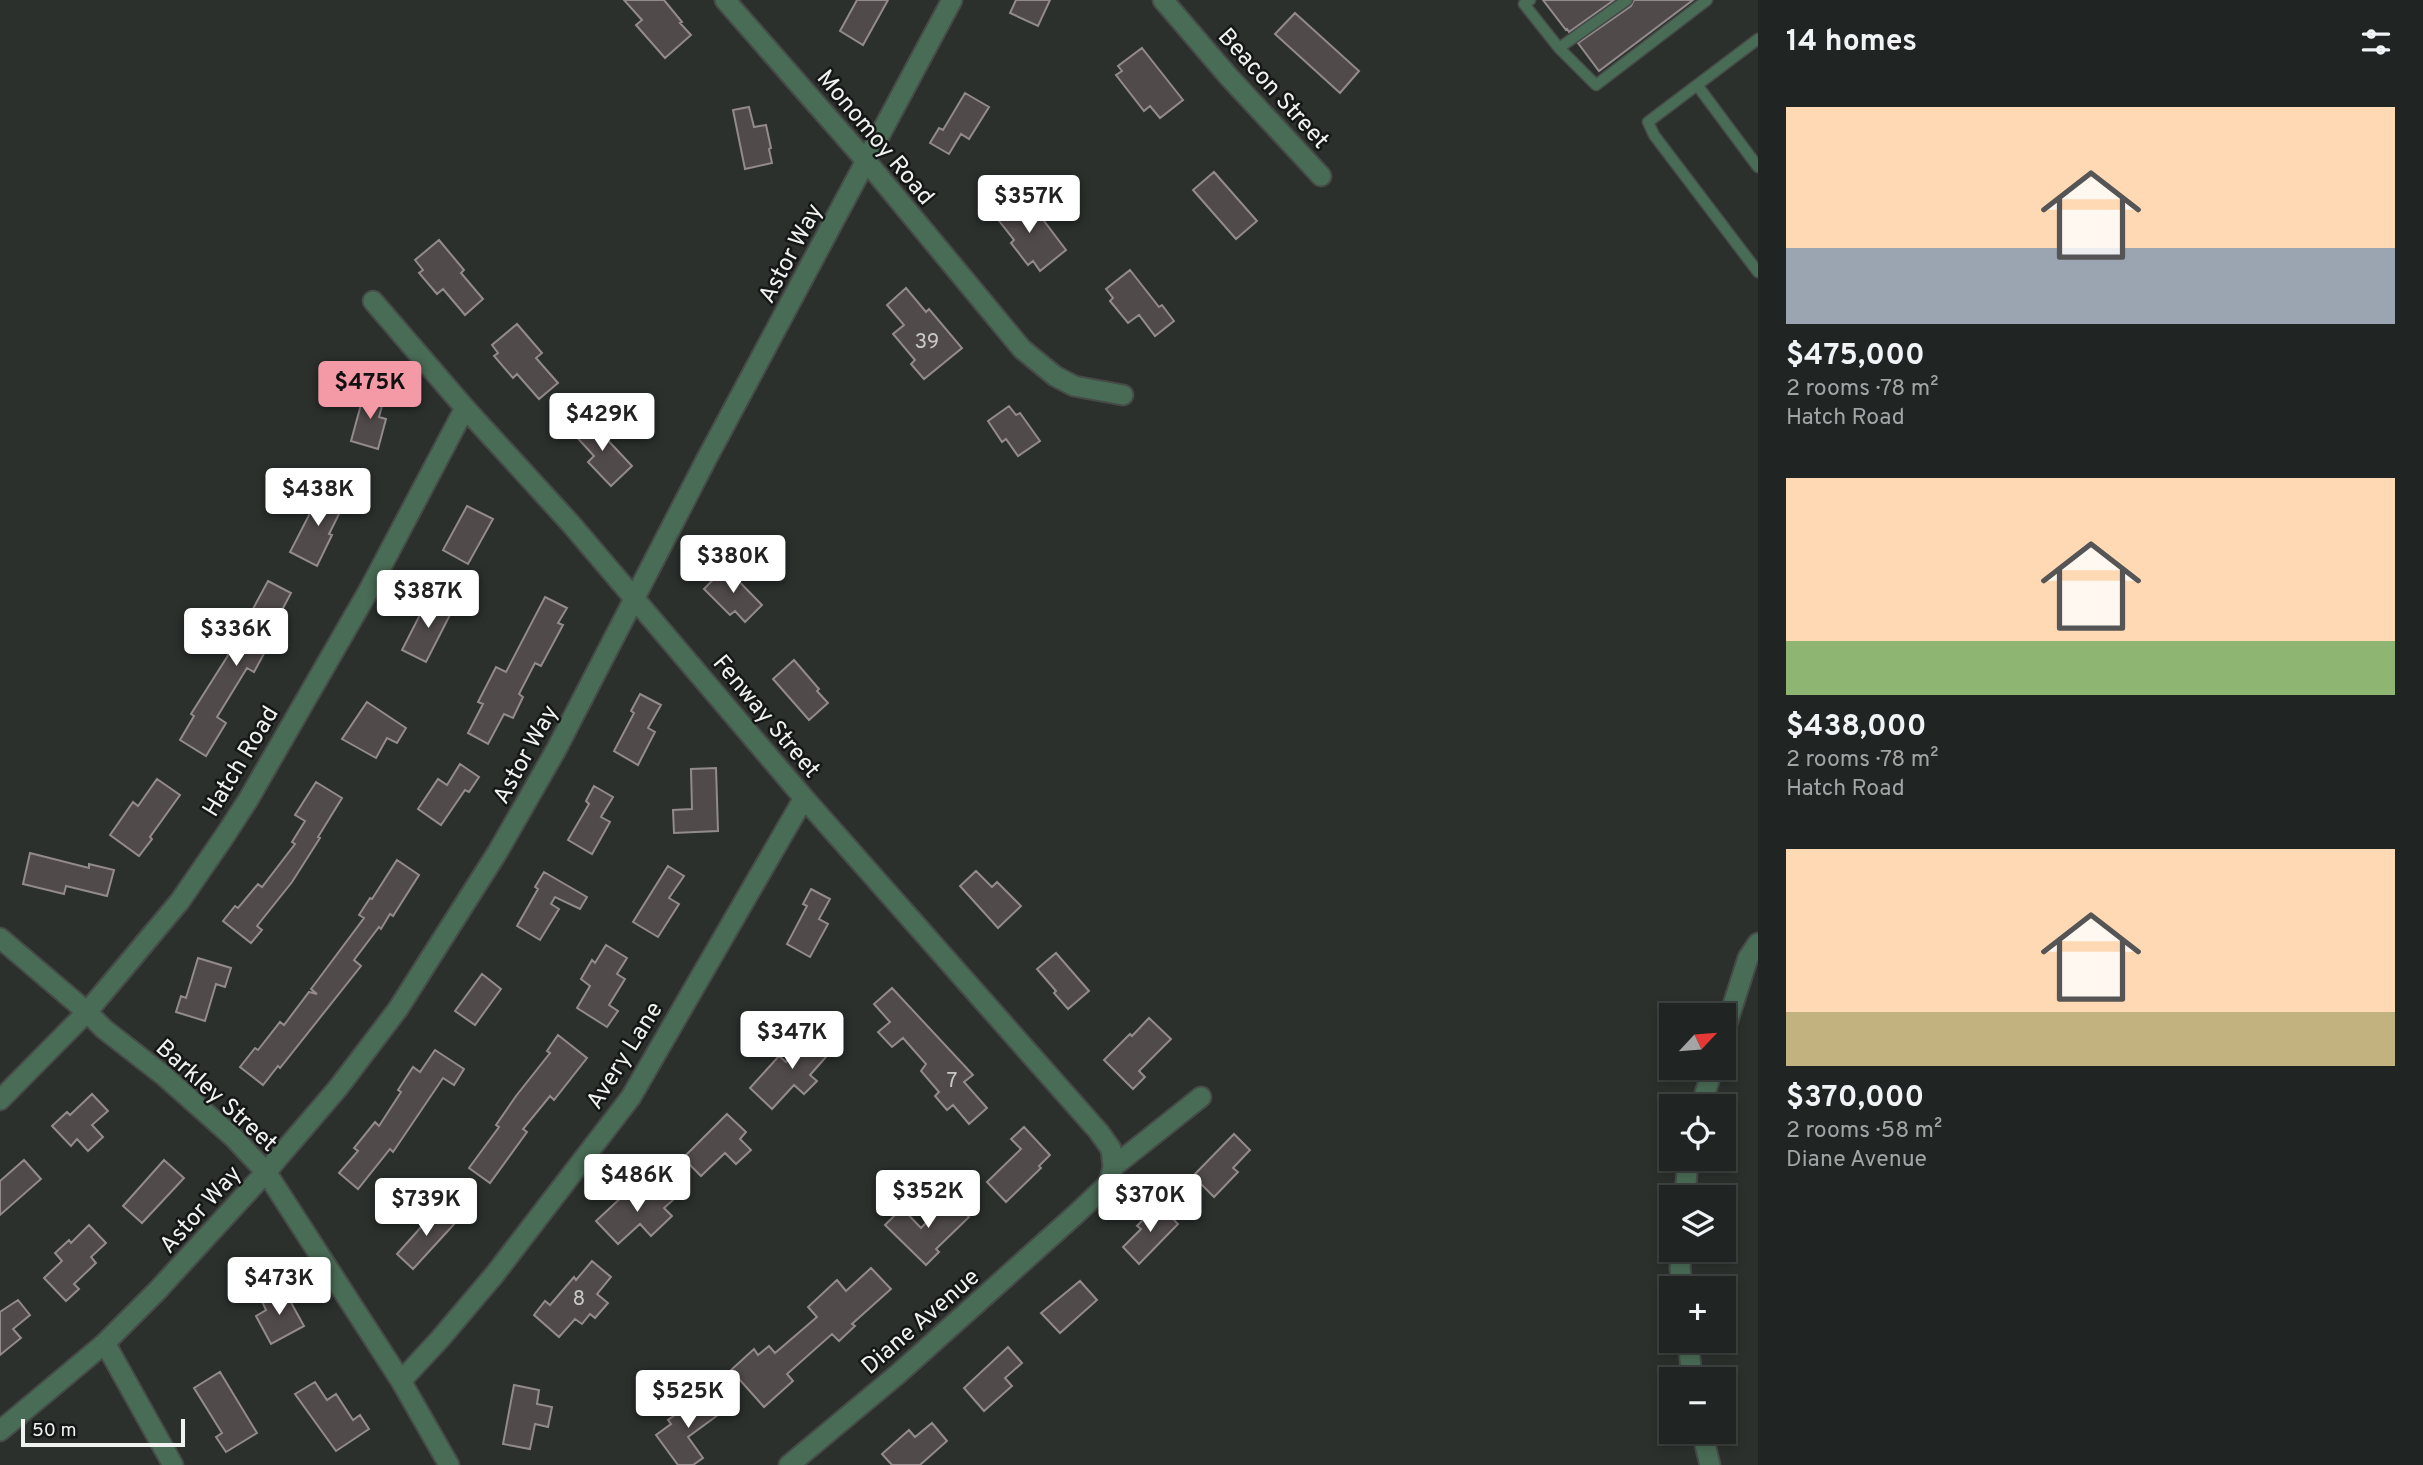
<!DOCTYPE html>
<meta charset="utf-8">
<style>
body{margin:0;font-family:Overpass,sans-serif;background:#282c2a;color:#f1f3f6;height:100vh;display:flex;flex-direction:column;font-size:26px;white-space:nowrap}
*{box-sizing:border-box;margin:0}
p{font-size:23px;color:#a2a4a5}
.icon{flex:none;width:38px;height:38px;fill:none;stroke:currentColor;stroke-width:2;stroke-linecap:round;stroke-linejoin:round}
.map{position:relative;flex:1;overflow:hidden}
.sheet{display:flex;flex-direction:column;background:#202422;width:665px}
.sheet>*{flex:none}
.needle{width:46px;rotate:64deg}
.tools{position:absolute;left:1659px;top:1003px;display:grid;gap:14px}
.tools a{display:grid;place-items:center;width:77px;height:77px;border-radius:0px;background:#202422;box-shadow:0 4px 10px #0003,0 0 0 2px #3d4140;font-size:35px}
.scale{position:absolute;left:21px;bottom:18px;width:164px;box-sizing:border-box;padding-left:7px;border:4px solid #eff2f0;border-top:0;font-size:19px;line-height:24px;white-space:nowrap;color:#eff2f0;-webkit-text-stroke:5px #151716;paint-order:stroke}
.price{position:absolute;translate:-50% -60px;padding:0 16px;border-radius:7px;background:#fff;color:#222;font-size:23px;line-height:46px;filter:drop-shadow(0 2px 4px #0008)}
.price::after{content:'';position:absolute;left:50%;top:42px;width:21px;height:16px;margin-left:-10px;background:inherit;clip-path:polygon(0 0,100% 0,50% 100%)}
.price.on{background:#f49aa6;color:#111}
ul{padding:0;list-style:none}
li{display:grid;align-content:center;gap:14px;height:371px;padding:0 28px}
li span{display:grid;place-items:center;height:217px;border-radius:0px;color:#555}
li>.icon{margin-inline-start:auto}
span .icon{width:126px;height:126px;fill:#fffc;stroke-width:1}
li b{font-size:30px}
h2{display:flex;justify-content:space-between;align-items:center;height:84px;padding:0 28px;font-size:30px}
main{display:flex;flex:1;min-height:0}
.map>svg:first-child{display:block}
.building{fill:#514a4b;stroke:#928a8b;stroke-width:2}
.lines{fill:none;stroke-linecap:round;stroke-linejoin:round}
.service-casing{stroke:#464b48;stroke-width:13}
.minor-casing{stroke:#464b48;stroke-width:23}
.service{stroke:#496c56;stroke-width:10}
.minor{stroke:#496c56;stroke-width:19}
.labels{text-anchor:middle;stroke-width:5;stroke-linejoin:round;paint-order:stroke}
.number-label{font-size:21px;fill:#c8c8c7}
.street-label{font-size:24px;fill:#eff2f0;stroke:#151716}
</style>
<main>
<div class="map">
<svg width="1758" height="1465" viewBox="0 0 1758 1465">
<rect width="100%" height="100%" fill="#2b302d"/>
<path class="building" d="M 624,0 L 664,0 L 682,22 L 680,23 L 691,35 L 665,58 L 636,25 L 642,20 Z
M 857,0 L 888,0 L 863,45 L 840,31 Z
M 1016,0 L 1050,0 L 1038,26 L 1010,13 Z
M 1543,0 L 1614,0 L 1569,32 L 1567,29 L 1566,30 Z
M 1634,0 L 1693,0 L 1599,71 L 1578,43 L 1631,6 Z
M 1295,13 L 1359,71 L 1340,93 L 1275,34 Z
M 1142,48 L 1183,100 L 1160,118 L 1150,106 L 1144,111 L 1116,75 L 1122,71 L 1118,66 Z
M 965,93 L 989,107 L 969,139 L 961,134 L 949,154 L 930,143 L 939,128 L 943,130 Z
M 749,107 L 754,127 L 766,125 L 771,148 L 769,149 L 772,163 L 745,169 L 733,110 Z
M 1214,172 L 1257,221 L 1236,239 L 1193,190 Z
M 1012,196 L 1034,223 L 1041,217 L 1066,250 L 1040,271 L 1033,261 L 1028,265 L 1011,243 L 1014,240 L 992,212 Z
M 439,240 L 464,270 L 461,273 L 483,299 L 465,315 L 443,289 L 437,294 L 419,273 L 423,270 L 415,260 Z
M 1130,270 L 1159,307 L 1162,305 L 1174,321 L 1155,336 L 1139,315 L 1128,323 L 1110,301 L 1113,298 L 1106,289 Z
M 906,288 L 926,312 L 929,309 L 962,348 L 924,379 L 911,364 L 915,360 L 893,334 L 904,325 L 887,305 Z
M 517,324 L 542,353 L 536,358 L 558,383 L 539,399 L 517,374 L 513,378 L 494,356 L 498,353 L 492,345 Z
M 365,390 L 385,395 L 379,417 L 386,419 L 378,449 L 351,441 Z
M 1009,406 L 1016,415 L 1020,413 L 1040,441 L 1018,456 L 1006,439 L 1002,442 L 988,421 Z
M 588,419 L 632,466 L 611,486 L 588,462 L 594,456 L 573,433 Z
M 323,488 L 346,500 L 329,534 L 332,535 L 317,566 L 290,552 Z
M 467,506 L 493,519 L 468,564 L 443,550 Z
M 725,567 L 762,605 L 745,622 L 735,611 L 730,615 L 704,589 Z
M 268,581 L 291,593 L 270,633 L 274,635 L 254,672 L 247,668 L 217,717 L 226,723 L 206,756 L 180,740 L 194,716 L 191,714 L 227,657 Z
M 429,597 L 453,609 L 426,662 L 402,650 Z
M 545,597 L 567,608 L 558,623 L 563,625 L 541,666 L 535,663 L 519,694 L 523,697 L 513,718 L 504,714 L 488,744 L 468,733 L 483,704 L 478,702 L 496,667 L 506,672 Z
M 794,660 L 819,689 L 817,691 L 828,703 L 809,720 L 773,679 Z
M 640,694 L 661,705 L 648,728 L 655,732 L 638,765 L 614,751 L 634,713 L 631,711 Z
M 367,702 L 406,728 L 397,743 L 387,738 L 376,758 L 342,739 Z
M 460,764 L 479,777 L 469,792 L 465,790 L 441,825 L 418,809 L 438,779 L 447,785 Z
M 716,768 L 718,831 L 674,833 L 673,810 L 692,809 L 691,769 Z
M 157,779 L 180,795 L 150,837 L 152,839 L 139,856 L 110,835 L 133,802 L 138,806 Z
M 316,782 L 342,798 L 318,837 L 320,838 L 292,882 L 257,926 L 262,930 L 251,943 L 223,921 L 235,906 L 238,908 L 258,884 L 262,887 L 295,844 L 292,842 L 305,821 L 295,815 Z
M 594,786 L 613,797 L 601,817 L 610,822 L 592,854 L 568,840 L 589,804 L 586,801 Z
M 30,853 L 89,868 L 89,864 L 114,870 L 107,896 L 66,886 L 64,894 L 23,884 Z
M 397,860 L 419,875 L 393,916 L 390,914 L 381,929 L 379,927 L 354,960 L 361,966 L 280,1068 L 278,1066 L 263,1085 L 240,1067 L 255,1048 L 258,1050 L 280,1022 L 284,1025 L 309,992 L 317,994 L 311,989 L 364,918 L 359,915 L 370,898 L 372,899 Z
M 668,866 L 684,876 L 669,898 L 679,904 L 658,937 L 633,922 Z
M 976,871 L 992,887 L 997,882 L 1021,906 L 998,928 L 960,886 Z
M 544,872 L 587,897 L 580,909 L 555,897 L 551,904 L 559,909 L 540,940 L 517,926 L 538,889 L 535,887 Z
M 811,889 L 830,899 L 819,919 L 828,924 L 810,957 L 787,944 L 807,906 L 803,904 Z
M 606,945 L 627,958 L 617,974 L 625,979 L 609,1005 L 618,1011 L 607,1027 L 577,1008 L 590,986 L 581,979 L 592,960 L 595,963 Z
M 1056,953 L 1089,991 L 1068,1009 L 1054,993 L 1056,991 L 1037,969 Z
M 198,958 L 231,968 L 225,987 L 216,984 L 205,1021 L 176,1012 L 181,996 L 186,998 Z
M 482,974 L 501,989 L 475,1025 L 455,1011 Z
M 892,988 L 973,1075 L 964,1082 L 987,1108 L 969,1124 L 953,1105 L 947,1110 L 935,1096 L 939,1092 L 921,1071 L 926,1064 L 903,1038 L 892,1047 L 878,1032 L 890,1022 L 874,1004 Z
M 1149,1018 L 1171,1039 L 1139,1071 L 1145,1077 L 1133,1089 L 1104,1060 L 1130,1034 L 1132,1036 Z
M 814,1031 L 833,1049 L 810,1075 L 817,1081 L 804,1094 L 794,1085 L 772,1109 L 750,1088 L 779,1056 L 786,1062 Z
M 558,1035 L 587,1058 L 554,1100 L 550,1096 L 523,1129 L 527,1132 L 490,1183 L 469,1168 L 499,1127 L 496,1125 L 516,1096 L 550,1053 L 547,1051 Z
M 435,1050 L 464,1069 L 454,1085 L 443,1078 L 393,1152 L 390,1149 L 358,1189 L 339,1173 L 358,1151 L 354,1148 L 375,1122 L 379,1126 L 401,1092 L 398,1090 L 413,1067 L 420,1072 Z
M 92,1094 L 108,1111 L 92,1125 L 103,1137 L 88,1151 L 77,1139 L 71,1146 L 52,1126 L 67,1112 L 70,1115 Z
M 727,1114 L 746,1132 L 740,1139 L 751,1150 L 736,1164 L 725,1153 L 701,1176 L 683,1158 Z
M 1024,1127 L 1050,1155 L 1039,1166 L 1041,1168 L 1006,1202 L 987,1182 L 1021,1149 L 1011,1139 Z
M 1234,1134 L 1250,1150 L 1233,1168 L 1238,1172 L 1214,1197 L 1193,1176 Z
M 24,1160 L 41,1179 L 0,1215 L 0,1181 Z
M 164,1160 L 184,1178 L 142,1223 L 123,1206 Z
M 658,1183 L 673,1200 L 664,1208 L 672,1216 L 651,1236 L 640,1224 L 618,1244 L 596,1221 L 626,1193 L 636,1204 Z
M 950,1198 L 969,1217 L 936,1249 L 939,1252 L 926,1265 L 885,1225 L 902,1208 L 921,1228 Z
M 1158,1204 L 1178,1224 L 1139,1264 L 1123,1247 L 1141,1229 L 1137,1226 Z
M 439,1207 L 456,1222 L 413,1269 L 397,1254 Z
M 89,1225 L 106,1243 L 91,1257 L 96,1263 L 74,1284 L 79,1289 L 66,1301 L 44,1278 L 62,1261 L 55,1253 L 69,1240 L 71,1243 Z
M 592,1261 L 611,1277 L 597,1294 L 608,1303 L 595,1318 L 590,1314 L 582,1324 L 575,1319 L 559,1337 L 534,1315 L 545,1301 L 550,1305 L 574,1277 L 576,1280 Z
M 871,1268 L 891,1289 L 852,1324 L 855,1326 L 839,1341 L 832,1334 L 787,1374 L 793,1381 L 764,1407 L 731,1370 L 754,1349 L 758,1355 L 769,1346 L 775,1353 L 817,1317 L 808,1307 L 837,1280 L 846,1291 Z
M 1080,1281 L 1097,1300 L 1060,1333 L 1041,1313 Z
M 283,1288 L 304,1326 L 271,1344 L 256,1316 L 266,1310 L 261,1299 Z
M 18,1300 L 30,1315 L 13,1329 L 21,1338 L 0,1355 L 0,1312 Z
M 1008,1347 L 1022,1363 L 1005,1378 L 1012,1386 L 984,1411 L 964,1388 Z
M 220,1372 L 257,1433 L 226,1452 L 216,1437 L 222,1433 L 194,1388 Z
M 315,1382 L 327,1400 L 336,1394 L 353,1420 L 360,1415 L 369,1429 L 336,1451 L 295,1394 Z
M 514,1385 L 539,1390 L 537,1404 L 552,1407 L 548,1427 L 535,1424 L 530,1449 L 503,1444 Z
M 707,1392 L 722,1412 L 688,1437 L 703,1458 L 693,1465 L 678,1465 L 656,1435 L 671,1424 L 668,1420 Z
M 932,1423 L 947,1441 L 920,1465 L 892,1465 L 882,1454 L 909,1430 L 915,1437 Z"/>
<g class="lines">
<defs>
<path id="service" d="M 1530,0 L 1524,4 L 1559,48 L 1627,0
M 1758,39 L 1648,122 L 1654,135 L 1758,272
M 1559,48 L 1596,85 L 1707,0
M 1697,85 L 1758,167"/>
<path id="minor" d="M 725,0 L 867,162 L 1022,349 L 1055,376 L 1074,386 L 1123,395
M 1163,0 L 1229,77 L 1321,176
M 373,301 L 465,408 L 571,524 L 804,798 L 1099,1132 L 1111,1149 L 1113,1167
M 0,938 L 87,1012 L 104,1029 L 163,1075 L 234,1138 L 266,1172 L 401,1381 L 449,1465
M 1724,1033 L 1748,958 L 1758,943
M 0,1100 L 87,1012 L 124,968 L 180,901 L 224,837 L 248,800 L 369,590 L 465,408
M 1701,1106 L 1713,1068
M 1685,1197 L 1688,1158
M 1681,1250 L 1680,1268 L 1682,1288
M 1688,1340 L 1692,1379
M 105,1343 L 173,1465
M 401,1381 L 440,1339 L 495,1274 L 631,1097 L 804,798
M 0,1431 L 105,1343 L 157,1291 L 266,1172 L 338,1088 L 398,1009 L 497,853 L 556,750 L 706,460 L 952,0
M 1702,1432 L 1710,1465
M 789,1465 L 898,1374 L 1075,1215 L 1106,1186 L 1110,1179 L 1113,1167 L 1201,1097"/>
</defs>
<use href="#service" class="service-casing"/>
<use href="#minor" class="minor-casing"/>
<use href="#service" class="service"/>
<use href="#minor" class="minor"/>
</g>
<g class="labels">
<g class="number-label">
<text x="927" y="348">39</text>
<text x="952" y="1087">7</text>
<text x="579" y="1305">8</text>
</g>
<g class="street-label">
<text transform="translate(1274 88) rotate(48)" y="8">Beacon Street</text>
<text transform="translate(876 137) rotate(50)" y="8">Monomoy Road</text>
<text transform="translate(790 253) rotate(-62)" y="8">Astor Way</text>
<text transform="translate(767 716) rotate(50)" y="8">Fenway Street</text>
<text transform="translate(525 754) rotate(-61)" y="8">Astor Way</text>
<text transform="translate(240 761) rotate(-59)" y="8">Hatch Road</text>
<text transform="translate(624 1055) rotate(-58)" y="8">Avery Lane</text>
<text transform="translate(217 1095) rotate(42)" y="8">Barkley Street</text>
<text transform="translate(200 1209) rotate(-48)" y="8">Astor Way</text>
<text transform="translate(920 1321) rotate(-41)" y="8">Diane Avenue</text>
</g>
</g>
</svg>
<div class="tools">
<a><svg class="needle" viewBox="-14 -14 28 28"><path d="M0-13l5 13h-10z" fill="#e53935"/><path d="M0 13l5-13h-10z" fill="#a2a4a5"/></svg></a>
<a><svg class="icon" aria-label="locate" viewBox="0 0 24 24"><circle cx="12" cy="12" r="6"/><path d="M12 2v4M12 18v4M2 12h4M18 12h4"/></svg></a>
<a><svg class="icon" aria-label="layers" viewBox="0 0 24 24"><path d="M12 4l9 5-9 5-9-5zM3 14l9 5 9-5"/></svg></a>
<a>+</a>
<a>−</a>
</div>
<div class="scale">50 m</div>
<b class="price" style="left:1029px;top:235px">$357K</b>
<b class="price on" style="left:370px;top:421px">$475K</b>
<b class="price" style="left:602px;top:453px">$429K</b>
<b class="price" style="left:318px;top:528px">$438K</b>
<b class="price" style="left:733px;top:595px">$380K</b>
<b class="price" style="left:428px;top:630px">$387K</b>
<b class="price" style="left:236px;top:668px">$336K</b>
<b class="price" style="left:792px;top:1071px">$347K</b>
<b class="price" style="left:637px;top:1214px">$486K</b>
<b class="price" style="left:928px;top:1230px">$352K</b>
<b class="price" style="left:1150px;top:1234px">$370K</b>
<b class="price" style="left:426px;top:1238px">$739K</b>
<b class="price" style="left:279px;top:1317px">$473K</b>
<b class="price" style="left:688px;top:1430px">$525K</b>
</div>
<section class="sheet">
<h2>14 homes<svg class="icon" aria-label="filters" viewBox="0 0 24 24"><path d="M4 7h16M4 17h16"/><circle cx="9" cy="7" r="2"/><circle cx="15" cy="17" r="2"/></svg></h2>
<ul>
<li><span style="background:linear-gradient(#ffd9b3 65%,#9aa5b1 0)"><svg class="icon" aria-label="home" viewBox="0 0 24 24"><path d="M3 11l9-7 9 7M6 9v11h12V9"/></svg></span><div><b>$475,000</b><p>2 rooms · 78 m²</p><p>Hatch Road</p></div></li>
<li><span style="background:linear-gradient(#ffd9b3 75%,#8fb573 0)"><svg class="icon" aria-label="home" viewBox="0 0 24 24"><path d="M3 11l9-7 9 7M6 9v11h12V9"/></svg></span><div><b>$438,000</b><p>2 rooms · 78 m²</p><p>Hatch Road</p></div></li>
<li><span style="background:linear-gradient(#ffd9b3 75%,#c2b280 0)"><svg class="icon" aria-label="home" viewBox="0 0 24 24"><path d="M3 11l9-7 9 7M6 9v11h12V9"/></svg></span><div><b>$370,000</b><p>2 rooms · 58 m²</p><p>Diane Avenue</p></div></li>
</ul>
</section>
</main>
